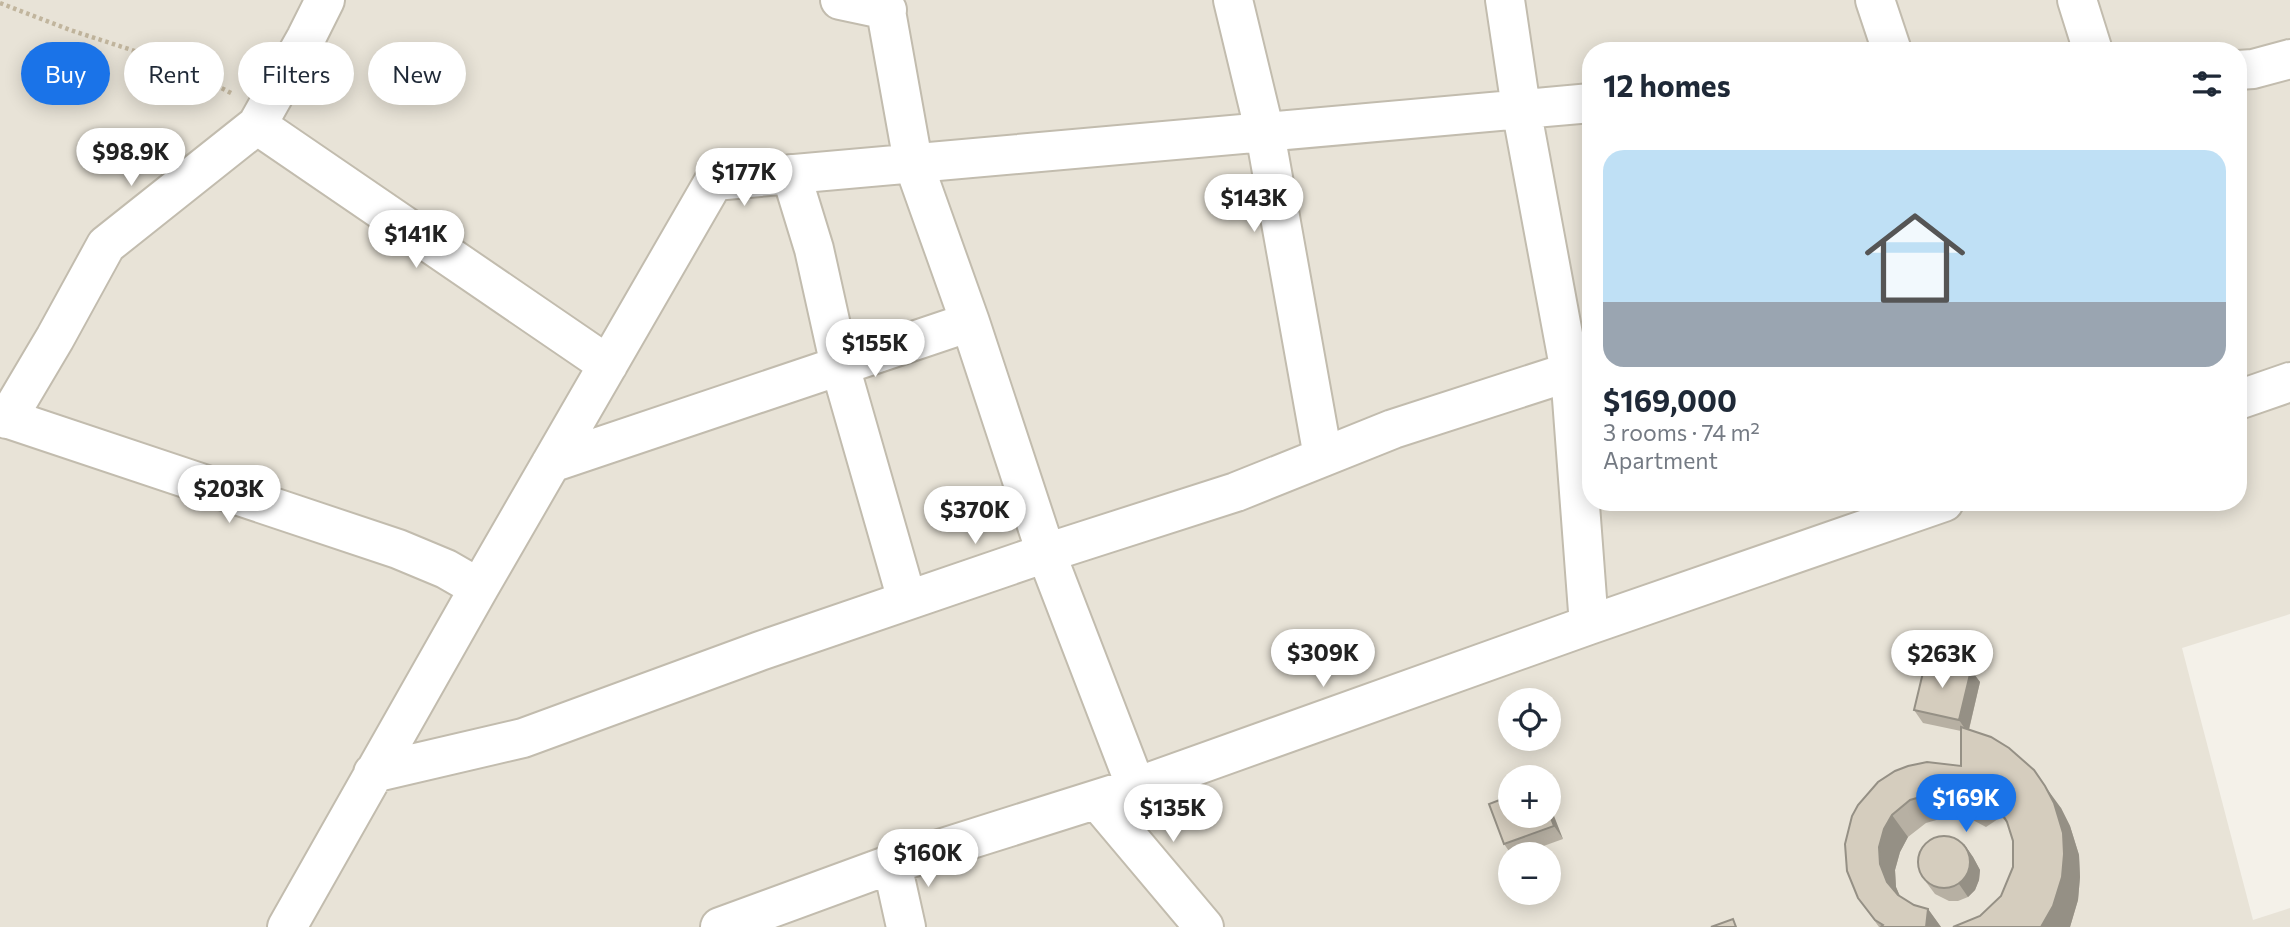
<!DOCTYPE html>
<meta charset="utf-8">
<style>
body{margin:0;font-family:Commissioner,sans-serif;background:#f2f2f3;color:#1f2937;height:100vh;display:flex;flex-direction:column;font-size:26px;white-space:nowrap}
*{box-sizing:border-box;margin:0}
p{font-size:23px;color:#747a83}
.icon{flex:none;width:38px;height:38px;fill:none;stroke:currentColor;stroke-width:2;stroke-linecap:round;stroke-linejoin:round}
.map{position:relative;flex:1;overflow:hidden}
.drawer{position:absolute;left:1582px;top:42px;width:665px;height:469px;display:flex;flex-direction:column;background:#fff;border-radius:28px;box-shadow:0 4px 18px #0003}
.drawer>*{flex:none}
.top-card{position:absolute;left:21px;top:42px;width:665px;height:63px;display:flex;gap:14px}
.buttons{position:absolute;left:1498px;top:688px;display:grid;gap:14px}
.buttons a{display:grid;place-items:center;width:63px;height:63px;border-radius:50%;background:#fff;box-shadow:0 4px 18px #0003;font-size:35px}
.price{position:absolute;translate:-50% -60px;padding:0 16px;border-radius:24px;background:#fff;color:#222;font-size:23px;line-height:46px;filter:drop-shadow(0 2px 4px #0008)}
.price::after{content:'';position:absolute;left:50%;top:42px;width:21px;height:16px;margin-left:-10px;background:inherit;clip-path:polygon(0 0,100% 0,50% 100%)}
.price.active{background:#1a73e8;color:#fff}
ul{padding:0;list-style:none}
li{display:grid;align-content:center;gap:14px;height:371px;padding:0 21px}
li+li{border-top:2px solid #e0e1e3}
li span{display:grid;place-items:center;height:217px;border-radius:21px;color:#555}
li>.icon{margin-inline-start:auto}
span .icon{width:126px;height:126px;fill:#fffc;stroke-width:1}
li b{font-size:30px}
h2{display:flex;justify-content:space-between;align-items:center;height:84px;padding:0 21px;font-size:30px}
.chip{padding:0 24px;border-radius:32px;background:#fff;box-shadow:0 4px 18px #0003;font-size:24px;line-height:63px}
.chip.active{background:#1a73e8;color:#fff}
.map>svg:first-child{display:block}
.residential{fill:#e8e3d7;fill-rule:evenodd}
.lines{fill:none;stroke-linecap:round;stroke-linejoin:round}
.minor-casing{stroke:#c2bcae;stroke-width:42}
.path{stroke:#c1b59d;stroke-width:4.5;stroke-dasharray:3.5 3.5;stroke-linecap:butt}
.minor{stroke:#fff;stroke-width:38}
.wall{fill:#b7b0a3}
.shaded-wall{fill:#959085}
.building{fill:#d5cdbe;stroke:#959085;stroke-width:2}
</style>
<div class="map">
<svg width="2290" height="927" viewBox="0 0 2290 927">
<rect width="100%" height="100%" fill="#f4f1e9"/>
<path class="residential" d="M 0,0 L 2290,0 L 2290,614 L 2182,648 L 2253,920 L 2290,908 L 2290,927 L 0,927 ZM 1591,51 L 2238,51 L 2238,502 L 1591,502 ZM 1510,700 L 1549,700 L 1549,738 L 1510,738 ZM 1510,777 L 1549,777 L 1549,816 L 1510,816 ZM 1510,854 L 1549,854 L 1549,892 L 1510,892 Z"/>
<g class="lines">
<defs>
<path id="minor" d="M 840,0 L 887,10
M 884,0 L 913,162 L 970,322 L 1046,553 L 1136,787
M 1233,0 L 1265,133 L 1323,457
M 1505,0 L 1521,108 L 1570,372 L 1589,625
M 1875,0 L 1892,51
M 2077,0 L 2093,51
M 2238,70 L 2253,69 L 2290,59
M 257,125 L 608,365
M 791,174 L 814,249 L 840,366 L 907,600
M 2238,400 L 2290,382
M 0,416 L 398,549 L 446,569 L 479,588
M 7,419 L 55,338 L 106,245 L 257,125 L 306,38 L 325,0
M 551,463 L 970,322
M 373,773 L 523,738 L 760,651 L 1046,553 L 1236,492 L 1393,429 L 1591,365
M 1097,800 L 1204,927
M 892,864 L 906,927
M 287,927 L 479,588 L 714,181 L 1591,103
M 720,927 L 892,864 L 1136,787 L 1589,625 L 1944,502"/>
</defs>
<use href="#minor" class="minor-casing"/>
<path class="path" d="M 0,3 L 70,30 L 175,64 L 233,94"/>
<use href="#minor" class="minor"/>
</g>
<path class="wall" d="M 1971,670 L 1980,682 L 1969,730 L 2061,808 L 2070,826 L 2079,855 L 2080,877 L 2078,900 L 2070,927 L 1953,927 L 1980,916 L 2001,896 L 2013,867 L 2013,841 L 2007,822 L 2001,817 L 1986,827 L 1969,818 L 1947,817 L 1926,823 L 1908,837 L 1900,852 L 1895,870 L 1896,887 L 1900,896 L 1914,905 L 1928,909 L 1941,927 L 1879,927 L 1858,898 L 1845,844 L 1961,766 L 1961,731 L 1923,723 L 1914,710 Z
M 1549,816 L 1563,839 L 1521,854 L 1511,854 L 1504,844 Z
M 1964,844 L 1973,857 L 1980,870 L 1979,880 L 1975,890 L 1968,897 L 1958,901 L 1949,901 L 1935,894 L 1926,882 Z"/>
<path class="shaded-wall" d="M 1971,670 L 1980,682 L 1968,733 L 1959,720 Z
M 2045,786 L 2061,808 L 2070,826 L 2079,855 L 2080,877 L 2078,900 L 2070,927 L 2041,927 Z
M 1549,803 L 1563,839 L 1554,826 L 1549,813 Z
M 1892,815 L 1908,837 L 1900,852 L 1895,870 L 1896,887 L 1903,904 L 1887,882 L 1880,864 L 1879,847 L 1884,829 Z
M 1964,844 L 1973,857 L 1980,870 L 1979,880 L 1975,890 L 1968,897 L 1959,884 Z
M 1928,909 L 1941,927 L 1926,927 Z"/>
<path class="building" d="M 1926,660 L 1971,670 L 1959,720 L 1914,710 Z
M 1961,727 L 1991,737 L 2009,748 L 2034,770 L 2045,786 L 2054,803 L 2063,833 L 2064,854 L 2062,877 L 2053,906 L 2041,927 L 1953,927 L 1980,916 L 2001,896 L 2013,867 L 2013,841 L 2007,822 L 1995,802 L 1985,795 L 1970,804 L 1953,795 L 1931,794 L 1910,800 L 1892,815 L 1884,829 L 1879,847 L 1880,864 L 1887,882 L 1898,895 L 1914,905 L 1928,909 L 1926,927 L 1881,927 L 1883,925 L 1875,920 L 1858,898 L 1847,871 L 1845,844 L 1852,816 L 1858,805 L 1878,782 L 1895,771 L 1908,766 L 1927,762 L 1961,766 Z
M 1510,796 L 1510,816 L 1549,816 L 1549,813 L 1554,826 L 1504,844 L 1489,804 Z
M1918 862a26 26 0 1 1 52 0a26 26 0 1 1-52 0Z
M 1733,919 L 1736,927 L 1711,927 Z"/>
</svg>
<div class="buttons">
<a><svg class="icon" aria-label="locate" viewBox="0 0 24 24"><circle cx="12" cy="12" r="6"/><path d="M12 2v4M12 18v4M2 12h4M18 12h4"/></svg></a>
<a>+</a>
<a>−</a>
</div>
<b class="price" style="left:131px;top:188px">$98.9K</b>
<b class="price" style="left:744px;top:208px">$177K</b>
<b class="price" style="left:1254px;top:234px">$143K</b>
<b class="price" style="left:416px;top:270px">$141K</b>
<b class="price" style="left:875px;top:379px">$155K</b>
<b class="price" style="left:229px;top:525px">$203K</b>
<b class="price" style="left:975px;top:546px">$370K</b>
<b class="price" style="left:1323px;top:689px">$309K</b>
<b class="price" style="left:1942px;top:690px">$263K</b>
<b class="price active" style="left:1966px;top:834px">$169K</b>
<b class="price" style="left:1173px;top:844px">$135K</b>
<b class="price" style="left:928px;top:889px">$160K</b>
<div class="top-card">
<a class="chip active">Buy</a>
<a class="chip">Rent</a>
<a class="chip">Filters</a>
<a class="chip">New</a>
</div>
<section class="drawer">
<h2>12 homes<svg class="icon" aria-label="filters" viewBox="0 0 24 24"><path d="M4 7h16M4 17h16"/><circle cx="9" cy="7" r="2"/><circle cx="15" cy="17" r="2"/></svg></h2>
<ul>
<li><span style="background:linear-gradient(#bfe0f5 70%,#9aa5b1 0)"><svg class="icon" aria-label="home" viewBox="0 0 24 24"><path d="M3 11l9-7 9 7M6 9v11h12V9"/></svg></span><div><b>$169,000</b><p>3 rooms · 74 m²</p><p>Apartment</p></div></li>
</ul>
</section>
</div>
